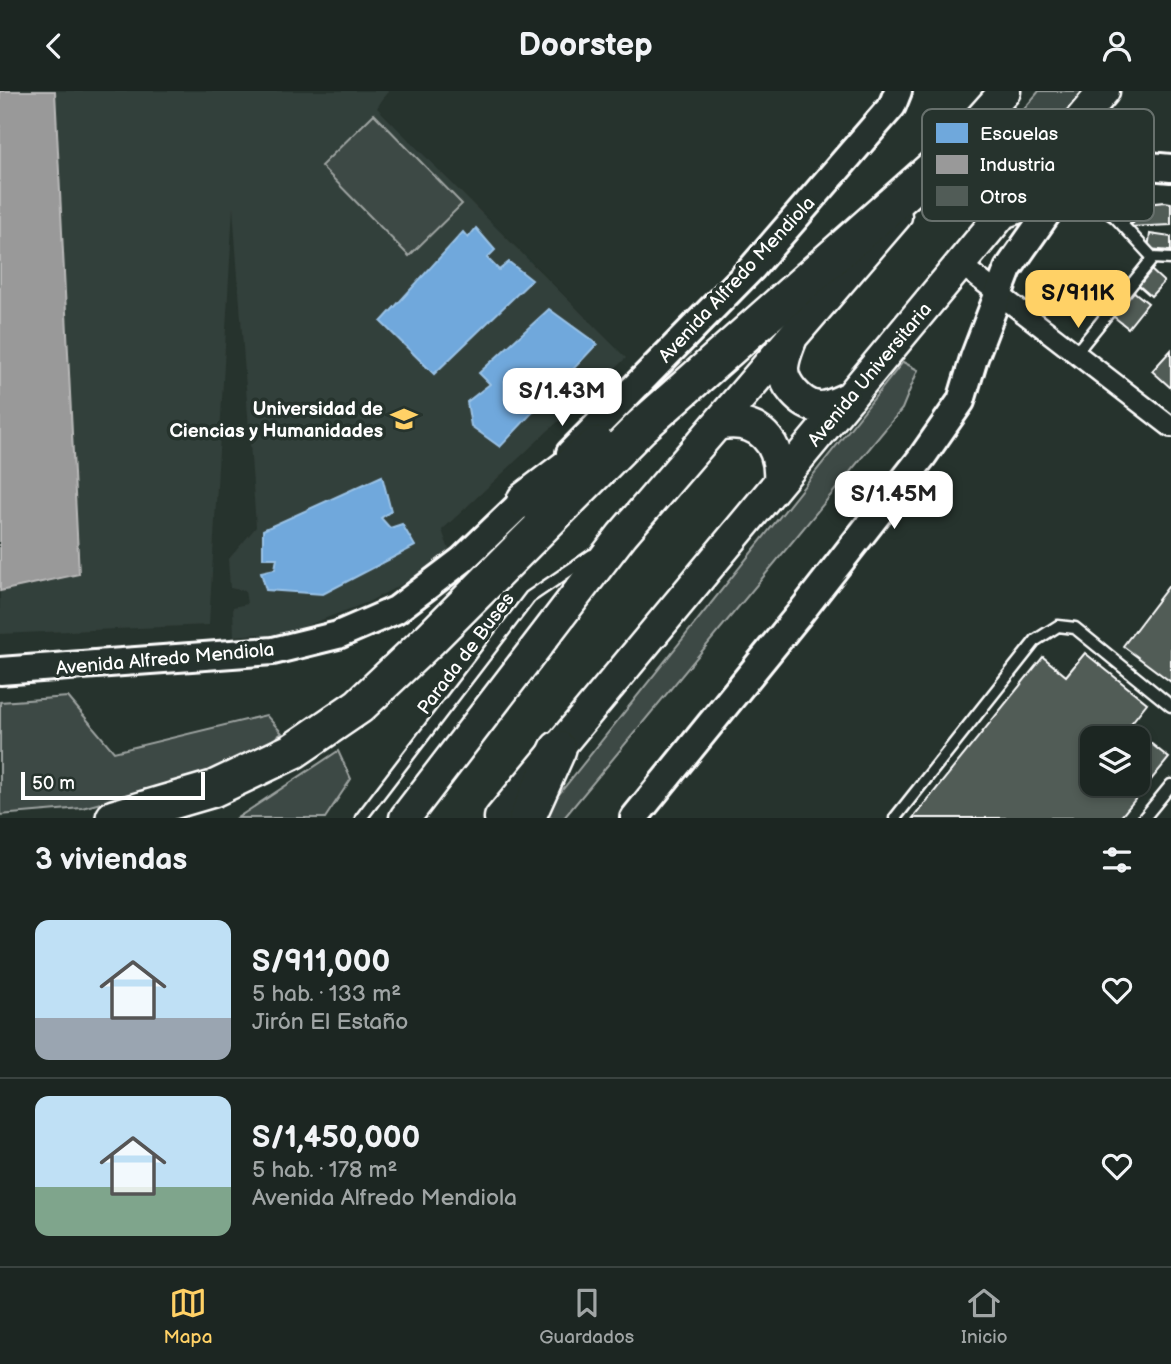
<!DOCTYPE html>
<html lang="es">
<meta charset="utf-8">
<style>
body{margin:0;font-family:"Balsamiq Sans",sans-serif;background:#252e2a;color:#f1f3f6;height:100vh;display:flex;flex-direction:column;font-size:26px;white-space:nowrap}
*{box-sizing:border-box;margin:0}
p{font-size:23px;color:#a0a5a5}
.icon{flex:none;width:38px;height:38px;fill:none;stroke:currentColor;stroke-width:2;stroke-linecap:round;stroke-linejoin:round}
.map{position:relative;height:727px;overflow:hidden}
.side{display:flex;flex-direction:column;background:#1c2622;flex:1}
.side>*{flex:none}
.fabs{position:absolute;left:1080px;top:635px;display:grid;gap:14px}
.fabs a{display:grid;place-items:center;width:70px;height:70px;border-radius:14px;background:#1c2622;box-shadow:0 4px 10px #0003,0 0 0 2px #3a4340;font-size:35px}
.scale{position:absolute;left:21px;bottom:18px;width:184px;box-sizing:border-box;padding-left:7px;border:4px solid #fff;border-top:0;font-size:19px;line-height:24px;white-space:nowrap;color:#fff;-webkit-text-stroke:5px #26332d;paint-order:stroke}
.price{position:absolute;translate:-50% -60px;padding:0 16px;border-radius:14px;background:#fff;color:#222;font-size:23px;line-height:46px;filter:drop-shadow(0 2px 4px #0008)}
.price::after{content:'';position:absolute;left:50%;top:42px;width:21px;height:16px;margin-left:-10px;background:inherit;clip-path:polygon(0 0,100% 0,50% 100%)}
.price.active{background:#ffd166;color:#111}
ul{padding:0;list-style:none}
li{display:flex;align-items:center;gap:21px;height:175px;padding:0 35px}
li+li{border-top:2px solid #3a4340}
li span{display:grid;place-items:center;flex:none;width:196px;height:140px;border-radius:14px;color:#555}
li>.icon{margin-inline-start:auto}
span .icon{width:84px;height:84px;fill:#fffc;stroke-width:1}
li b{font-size:30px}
h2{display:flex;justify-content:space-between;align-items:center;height:84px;padding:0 35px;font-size:30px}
header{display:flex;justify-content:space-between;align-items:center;height:91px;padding:0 35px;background:#1c2622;font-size:32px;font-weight:800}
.tabs{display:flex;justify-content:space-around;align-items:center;height:98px;border-top:2px solid #3a4340;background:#1c2622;font-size:19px;color:#a0a5a5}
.tabs a{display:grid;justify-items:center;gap:4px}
.tabs .active{color:#ffd166}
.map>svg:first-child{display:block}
.built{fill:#333f3a}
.green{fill:#3e4944;stroke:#9ea4a2;stroke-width:2}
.schools{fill:#6fa8dc;stroke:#9ac2e6;stroke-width:2}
.industry{fill:#999;stroke:#b8b8b8;stroke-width:2}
.building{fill:#515c57;stroke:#fff;stroke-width:2;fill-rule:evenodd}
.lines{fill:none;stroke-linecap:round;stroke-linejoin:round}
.lane-casing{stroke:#fff;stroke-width:15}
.street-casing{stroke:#fff;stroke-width:24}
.secondary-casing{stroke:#fff;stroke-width:32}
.primary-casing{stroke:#fff;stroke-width:35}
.highway-casing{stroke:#fff;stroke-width:40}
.lane{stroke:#26332d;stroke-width:10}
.street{stroke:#26332d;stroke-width:19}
.secondary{stroke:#26332d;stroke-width:26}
.primary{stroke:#26332d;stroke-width:30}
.highway{stroke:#26332d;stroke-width:35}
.labels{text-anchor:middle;stroke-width:7;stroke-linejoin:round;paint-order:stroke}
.street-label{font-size:19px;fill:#fff;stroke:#26332d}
.poi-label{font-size:19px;font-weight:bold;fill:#fff;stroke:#26332d;text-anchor:end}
.key{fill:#26332d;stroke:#67706c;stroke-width:2}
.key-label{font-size:19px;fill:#fff}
</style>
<header><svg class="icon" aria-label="back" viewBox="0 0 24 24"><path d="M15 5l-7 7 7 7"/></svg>Doorstep<svg class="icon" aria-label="person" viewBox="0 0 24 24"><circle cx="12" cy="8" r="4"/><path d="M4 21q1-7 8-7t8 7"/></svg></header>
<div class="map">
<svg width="1171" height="727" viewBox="0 0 1171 727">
<rect width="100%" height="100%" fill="#26332d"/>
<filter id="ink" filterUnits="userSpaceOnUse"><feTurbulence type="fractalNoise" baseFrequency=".0143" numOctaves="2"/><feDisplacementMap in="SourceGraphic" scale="14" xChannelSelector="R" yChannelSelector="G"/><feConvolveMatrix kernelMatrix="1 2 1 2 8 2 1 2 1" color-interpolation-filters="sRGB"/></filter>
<g filter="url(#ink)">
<path class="built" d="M 0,0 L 388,0 L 377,17 L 626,267 L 442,439 L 452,467 L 368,511 L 295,539 L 297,550 L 261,557 L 259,543 L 234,545 L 233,516 L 247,513 L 245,500 L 230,497 L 228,469 L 256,436 L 233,117 L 209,534 L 0,543 Z"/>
<path class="green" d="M 1039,0 L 1097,0 L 998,115 L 965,89 Z
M 374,23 L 462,113 L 409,165 L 321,75 Z
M 903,271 L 918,279 L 902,318 L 564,727 L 545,727 L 556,707 Z
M 68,606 L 114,661 L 266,624 L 282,642 L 244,669 L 184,690 L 82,717 L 0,724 L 0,611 Z
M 338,660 L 351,688 L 325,727 L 237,727 Z"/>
<path class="schools" d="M 476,137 L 495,159 L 487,167 L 499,179 L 509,171 L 532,189 L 434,283 L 381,231 L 463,141 L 468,147 Z
M 549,218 L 597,253 L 500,356 L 471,335 L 467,311 L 490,293 L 479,282 Z
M 382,385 L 391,420 L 381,427 L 390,437 L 402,433 L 415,455 L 323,503 L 266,499 L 261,481 L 275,478 L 277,467 L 263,467 L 263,439 Z"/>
<path class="industry" d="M 0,0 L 55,0 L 79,483 L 0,500 Z"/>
<path class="building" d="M 1165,111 L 1171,112 L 1171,134 L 1129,136 L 1128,115 Z
M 1150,143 L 1171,146 L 1171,160 L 1148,158 Z
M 1150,178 L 1164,191 L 1151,205 L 1137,193 Z
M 1133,200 L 1148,212 L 1128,237 L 1113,225 Z
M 1171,259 L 1171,297 L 1152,280 Z
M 1171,492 L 1171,591 L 1123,555 Z
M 1085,562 L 1147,612 L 1129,635 L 1169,667 L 1120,727 L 913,727 L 1043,566 L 1066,585 ZM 1092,648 L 1138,648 L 1138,693 L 1092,693 Z"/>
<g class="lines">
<defs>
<path id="lane" d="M 1076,99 L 1115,126 L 1129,127
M 1115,126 L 1153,167 L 1171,168
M 1075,263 L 1153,167
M 361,727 L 530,506 L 592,464
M 895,727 L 1036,549 L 1058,535 L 1075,537 L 1171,615
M 1144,727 L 1171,694"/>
<path id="street" d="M 960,173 L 1171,336"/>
<path id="secondary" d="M 570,362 L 752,177 L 892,15 L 898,0
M 0,580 L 273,560 L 338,544 L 396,519 L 462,469 L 539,395
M 634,727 L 801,521 L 922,366 L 961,310 L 974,267 L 1008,178 L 1050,118 L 1073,97 L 1102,82 L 1137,74 L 1171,77"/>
<path id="primary" d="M 932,82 L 1005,0
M 1005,121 L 1073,97
M 791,249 C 788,257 784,266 783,276 C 782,292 801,314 818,316 C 828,317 840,310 850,306
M 717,334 C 758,325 782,352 779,391
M 405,727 L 622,444 L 896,125
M 500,727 L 1104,0"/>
<path id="highway" d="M 525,409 L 597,354
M 114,727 L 213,698 L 293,660 L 359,615 L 430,548 L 641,336 L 948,64
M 527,727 L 558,658"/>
</defs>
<use href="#lane" class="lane-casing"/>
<use href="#street" class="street-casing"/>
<use href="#secondary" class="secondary-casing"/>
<use href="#primary" class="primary-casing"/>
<use href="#highway" class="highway-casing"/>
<use href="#lane" class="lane"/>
<use href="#street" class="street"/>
<use href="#secondary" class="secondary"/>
<use href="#primary" class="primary"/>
<use href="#highway" class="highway"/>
</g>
</g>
<defs>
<symbol id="university-bare" viewBox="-9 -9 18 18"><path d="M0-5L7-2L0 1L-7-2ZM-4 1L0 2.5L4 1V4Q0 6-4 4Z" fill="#ffd166" stroke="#26332d" stroke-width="2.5" paint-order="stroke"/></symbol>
</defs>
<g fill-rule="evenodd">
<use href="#university-bare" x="385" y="309" width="38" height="38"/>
</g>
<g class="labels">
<g class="street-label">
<text transform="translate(736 188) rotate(-47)" y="7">Avenida Alfredo Mendiola</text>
<text transform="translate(869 283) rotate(-50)" y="7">Avenida Universitaria</text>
<text transform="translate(465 562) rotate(-53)" y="7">Parada de Buses</text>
<text transform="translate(165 567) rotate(-5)" y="7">Avenida Alfredo Mendiola</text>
</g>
<g class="poi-label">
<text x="383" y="324">Universidad de<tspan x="383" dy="22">Ciencias y Humanidades</tspan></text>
</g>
</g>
<rect x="922" y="18" width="232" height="112" rx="10" class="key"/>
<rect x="936" y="32" width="32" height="20" fill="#6fa8dc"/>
<rect x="936" y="64" width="32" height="19" fill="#999"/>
<rect x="936" y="95" width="32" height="20" fill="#515c57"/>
<g class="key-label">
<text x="980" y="49">Escuelas</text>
<text x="980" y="80">Industria</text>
<text x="980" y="112">Otros</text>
</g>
</svg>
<div class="fabs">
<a><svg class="icon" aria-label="layers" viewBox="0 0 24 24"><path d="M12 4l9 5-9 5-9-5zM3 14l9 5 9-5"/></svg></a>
</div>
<div class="scale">50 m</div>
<b class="price active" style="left:1078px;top:239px">S/911K</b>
<b class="price" style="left:562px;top:337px">S/1.43M</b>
<b class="price" style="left:894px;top:440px">S/1.45M</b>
</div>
<section class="side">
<h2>3 viviendas<svg class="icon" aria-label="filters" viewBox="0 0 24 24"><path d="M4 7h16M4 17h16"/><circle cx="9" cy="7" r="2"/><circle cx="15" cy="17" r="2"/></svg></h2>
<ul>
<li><span style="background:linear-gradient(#bfe0f5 70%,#9aa5b1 0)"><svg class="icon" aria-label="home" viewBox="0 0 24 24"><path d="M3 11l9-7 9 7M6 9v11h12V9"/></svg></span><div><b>S/911,000</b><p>5 hab. · 133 m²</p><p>Jirón El Estaño</p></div><svg class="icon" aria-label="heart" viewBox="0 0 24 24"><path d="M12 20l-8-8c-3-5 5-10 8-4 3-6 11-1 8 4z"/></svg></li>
<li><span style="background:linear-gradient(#bfe0f5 65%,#7fa58c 0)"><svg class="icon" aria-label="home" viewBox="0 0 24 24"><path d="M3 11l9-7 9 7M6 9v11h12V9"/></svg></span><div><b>S/1,450,000</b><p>5 hab. · 178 m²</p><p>Avenida Alfredo Mendiola</p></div><svg class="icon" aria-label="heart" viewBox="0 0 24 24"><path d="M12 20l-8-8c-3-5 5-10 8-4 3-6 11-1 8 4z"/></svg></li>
</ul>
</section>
<nav class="tabs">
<a class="active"><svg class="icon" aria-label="map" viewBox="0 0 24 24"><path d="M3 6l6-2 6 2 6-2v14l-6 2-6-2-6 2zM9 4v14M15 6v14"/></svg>Mapa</a>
<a><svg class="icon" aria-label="saved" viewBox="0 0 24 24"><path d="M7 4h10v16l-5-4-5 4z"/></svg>Guardados</a>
<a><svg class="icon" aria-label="home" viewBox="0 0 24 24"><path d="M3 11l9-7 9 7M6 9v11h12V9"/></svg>Inicio</a>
</nav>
